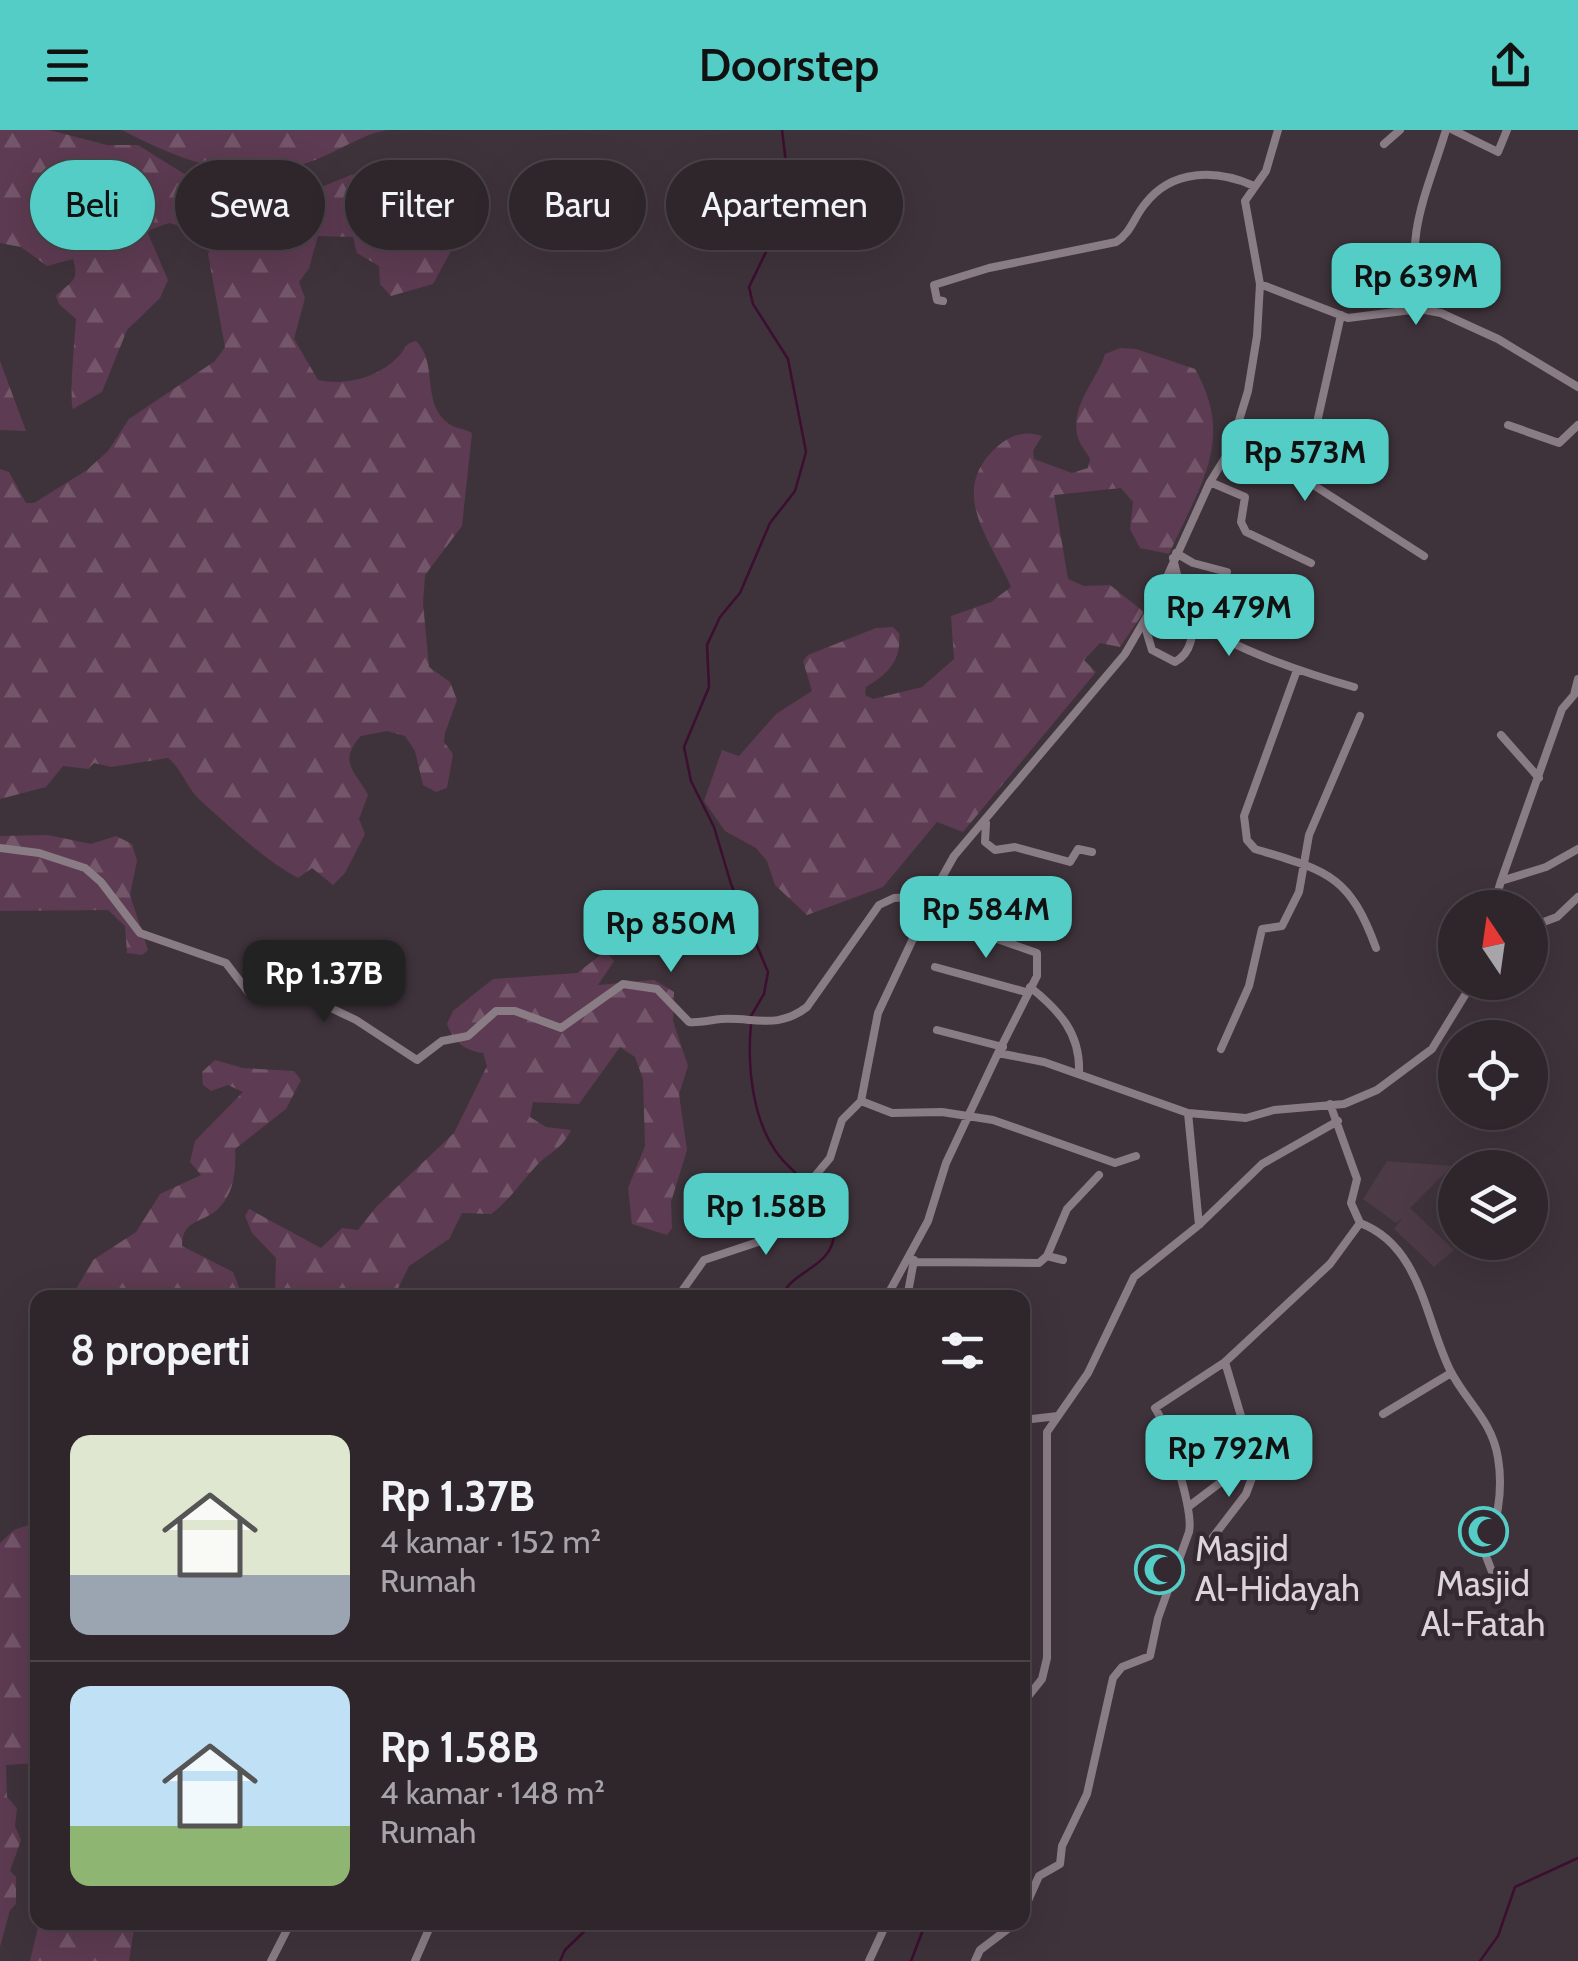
<!DOCTYPE html>
<html lang="id">
<meta charset="utf-8">
<style>
body{margin:0;font-family:Cabin,sans-serif;background:#372e34;color:#f1f3f6;height:100vh;display:flex;flex-direction:column;font-size:38px;white-space:nowrap}
*{box-sizing:border-box;margin:0}
p{font-size:32px;color:#a7a5a9}
.icon{flex:none;width:55px;height:55px;fill:none;stroke:currentColor;stroke-width:2;stroke-linecap:round;stroke-linejoin:round}
.map{position:relative;flex:1;overflow:hidden}
.side{position:absolute;left:30px;top:1160px;width:1000px;height:640px;display:flex;flex-direction:column;background:#2f262c;border-radius:20px;box-shadow:0 10px 40px #0002,0 0 0 2px #4a4348}
.side>*{flex:none}
.hud{position:absolute;left:30px;top:30px;width:1000px;height:90px;display:flex;gap:20px}
.needle{width:65px;rotate:347deg}
.tools{position:absolute;left:1438px;top:760px;display:grid;gap:20px}
.tools a{display:grid;place-items:center;width:110px;height:110px;border-radius:50%;background:#2f262c;box-shadow:0 10px 40px #0002,0 0 0 2px #4a4348;font-size:50px}
.price{position:absolute;translate:-50% -85px;padding:0 22px;border-radius:20px;background:#54cdc6;color:#111;font-size:32px;line-height:65px;filter:drop-shadow(0 2px 5px #0008)}
.price::after{content:'';position:absolute;left:50%;top:60px;width:30px;height:22px;margin-left:-15px;background:inherit;clip-path:polygon(0 0,100% 0,50% 100%)}
.price.on{background:#222;color:#fff}
ul{padding:0;list-style:none}
li{display:flex;align-items:center;gap:30px;height:250px;padding:0 40px}
li+li{border-top:2px solid #4a4348}
li span{display:grid;place-items:center;flex:none;width:280px;height:200px;border-radius:20px;color:#555}
li>.icon{margin-inline-start:auto}
span .icon{width:120px;height:120px;fill:#fffc;stroke-width:1}
li b{font-size:42px}
h2{display:flex;justify-content:space-between;align-items:center;height:120px;padding:0 40px;font-size:42px}
.chip{padding:0 35px;border-radius:45px;background:#2f262c;box-shadow:0 10px 40px #0002,0 0 0 2px #4a4348;font-size:35px;line-height:90px}
.chip.on{background:#54cdc6;color:#111}
header{display:flex;justify-content:space-between;align-items:center;height:130px;padding:0 40px;background:#54cdc6;color:#111;font-size:45px;font-weight:600}
.map>svg:first-child{display:block}
.built{fill:#4c3a46}
.forest{fill:url(#forest-firs)}
.lines{fill:none;stroke-linecap:round;stroke-linejoin:round}
.stream{stroke:#3c0e30;stroke-width:2.5}
.minor{stroke:#8a7c85;stroke-width:8}
.labels{text-anchor:middle;stroke-width:9;stroke-linejoin:round;paint-order:stroke}
.poi-label{font-size:35px;fill:#dbd4d8;stroke:#352931;text-anchor:start}
</style>
<header><svg class="icon" aria-label="menu" viewBox="0 0 24 24"><path d="M4 6h16M4 12h16M4 18h16"/></svg>Doorstep<svg class="icon" aria-label="share" viewBox="0 0 24 24"><path d="M12 15V3M7 8l5-5 5 5M5 13v7h14v-7"/></svg></header>
<div class="map">
<svg width="1578" height="1831" viewBox="0 0 1578 1831">
<defs>
<pattern id="forest-firs" width="22" height="20" patternUnits="userSpaceOnUse" patternTransform="scale(2.5)"><rect width="22" height="20" fill="#5d3b52"/><path d="M5 1l3.5 6h-7zM16 11l3.5 6h-7z" fill="#74566a"/></pattern>
</defs>
<rect width="100%" height="100%" fill="#3f333b"/>
<path class="built" d="M 1387,1031 L 1452,1036 L 1410,1078 L 1454,1120 L 1434,1137 L 1394,1099 L 1403,1087 L 1396,1093 L 1363,1069 Z"/>
<path class="forest" d="M 0,0 L 49,0 L 107,15 L 138,15 L 197,52 L 215,77 L 195,100 L 169,93 L 147,101 L 168,150 L 160,168 L 127,200 L 102,262 L 73,279 C 69,271 75,204 76,189 L 59,174 L 56,166 C 70,151 80,153 73,129 L 47,136 L 21,117 L 0,113 Z
M 122,0 L 387,0 C 362,4 339,21 315,30 C 246,57 184,32 122,0 Z
M 400,39 L 449,49 L 438,84 L 443,90 L 460,91 L 463,99 L 433,154 L 391,166 L 380,154 L 379,136 L 357,123 L 353,107 L 318,106 L 309,138 L 299,152 L 305,168 L 294,209 L 318,250 C 346,256 378,248 399,226 C 406,218 405,213 416,211 C 439,233 420,273 449,294 C 456,299 464,298 472,303 L 462,396 L 425,445 L 423,473 L 429,537 L 450,552 L 457,570 L 445,603 L 444,612 L 453,624 L 447,658 L 436,662 L 423,655 L 415,621 L 405,606 L 387,601 L 361,606 C 337,632 356,642 368,665 L 359,689 L 365,704 L 345,743 L 333,755 L 312,738 L 298,748 C 262,728 231,698 201,671 C 187,659 182,639 168,628 L 111,637 L 94,633 L 88,639 L 63,636 L 46,657 L 0,669 L 0,339 L 9,342 L 26,373 L 34,373 L 87,340 L 108,321 L 129,289 L 215,231 L 225,217 L 208,124 L 215,108 L 282,73 L 351,45 Z
M 1120,218 L 1136,219 L 1195,239 C 1236,310 1199,357 1169,424 L 1140,418 L 1130,399 L 1133,372 L 1121,358 L 1054,365 L 1068,449 L 1084,456 L 1110,455 L 1144,482 L 1120,517 L 1100,513 L 1084,530 L 1096,542 L 963,702 L 937,692 L 883,757 L 807,785 L 775,755 L 767,731 L 756,718 L 725,701 L 704,671 L 722,620 L 739,626 L 776,584 L 812,561 L 803,531 L 808,525 L 876,498 L 893,497 L 899,503 C 902,530 888,544 866,557 L 865,565 L 873,569 L 922,557 L 954,529 L 951,486 L 991,472 L 1011,457 C 991,410 946,361 998,316 C 1011,305 1026,300 1042,306 L 1033,321 L 1034,329 L 1072,343 L 1088,338 L 1090,329 C 1087,322 1080,315 1078,308 C 1069,277 1096,252 1105,224 Z
M 0,231 L 26,301 L 0,300 Z
M 48,705 L 91,714 L 116,706 L 132,714 L 137,731 L 130,765 L 148,820 L 142,825 L 127,823 L 125,796 L 108,780 L 0,781 L 0,706 Z
M 606,821 L 614,831 L 598,855 L 654,850 L 674,862 L 673,891 L 688,936 L 679,964 L 687,1020 L 671,1072 L 672,1098 L 667,1105 L 632,1094 L 628,1058 L 645,1016 L 643,949 L 635,927 L 620,917 L 579,974 L 533,972 L 530,987 L 546,997 L 571,1000 C 562,1019 550,1022 537,1035 C 521,1052 510,1070 491,1084 L 462,1083 L 449,1109 L 409,1136 L 394,1167 L 309,1168 L 304,1163 L 275,1167 L 276,1128 L 252,1103 L 245,1086 L 249,1079 L 321,1118 L 342,1098 L 358,1100 L 377,1076 L 454,1003 L 487,936 L 483,923 C 465,921 453,911 447,894 L 453,881 L 493,849 L 577,843 Z
M 215,930 L 243,938 L 294,941 L 301,950 L 286,979 L 235,1019 C 236,1039 235,1063 218,1079 C 203,1093 182,1089 182,1116 L 233,1142 L 242,1165 L 79,1167 L 76,1159 L 93,1130 L 136,1102 L 160,1064 L 201,1045 L 190,1032 L 195,1011 L 243,962 L 228,955 L 211,961 L 203,955 L 202,942 Z
M 37,1392 L 37,1633 L 6,1635 L 7,1667 L 17,1678 L 15,1696 L 21,1710 L 10,1741 L 16,1747 L 16,1774 L 10,1780 L 0,1817 L 0,1413 L 14,1400 Z
M 39,1793 L 135,1793 L 129,1831 L 30,1831 Z"/>
<g class="lines">
<path class="stream" d="M 751,886 L 764,864 L 768,842 L 731,754 L 714,697 L 691,651 L 684,617 L 709,557 L 707,515 L 720,487 L 740,463 L 770,393 L 795,361 L 806,322 L 788,229 L 753,174 L 749,157 L 781,91 L 789,58 L 782,0
M 751,894 C 747,936 752,992 780,1027 C 800,1052 838,1068 834,1106 C 830,1139 791,1140 781,1168
M 560,1831 L 565,1820 L 594,1792
M 911,1831 L 926,1792
M 1480,1831 L 1498,1806 L 1515,1757 L 1578,1728"/>
<path class="minor" d="M 1278,0 L 1266,41 L 1245,71 L 1260,154 L 1257,206 L 1248,261 L 1230,320 L 1210,352 L 1157,469 L 1125,524 L 954,726 L 926,776 L 963,797 L 1037,823 L 1037,846 L 998,923 L 1044,932 L 1188,983 L 1246,988 L 1274,980 L 1344,974 L 1377,960 L 1432,919 L 1473,852
M 1453,0 L 1498,22 L 1507,0
M 1384,14 L 1400,0
M 1260,154 L 1348,188 L 1419,179 L 1441,183 L 1498,209 L 1578,257
M 943,171 L 937,170 L 934,155 L 989,138 L 1116,112 C 1131,103 1134,87 1145,74 C 1172,39 1216,39 1254,56
M 1419,179 C 1405,102 1424,71 1446,0
M 1508,295 L 1559,313 L 1578,295
M 1312,315 L 1341,185
M 1230,320 L 1266,338 L 1290,340 L 1424,426
M 1210,352 L 1245,367 L 1241,392 L 1246,402 L 1311,433
M 1176,423 L 1193,433 L 1227,442
M 1173,428 C 1178,450 1184,477 1201,493 C 1230,519 1315,546 1354,557
M 1144,493 L 1152,520 L 1175,532 C 1192,523 1195,501 1191,483
M 1297,540 L 1244,686 L 1247,710 L 1255,719 C 1327,741 1349,744 1376,818
M 1501,605 L 1539,648
M 986,693 L 985,712 L 995,720 L 1015,717 L 1070,732 L 1078,719 L 1092,722
M 0,718 L 39,723 L 85,738 L 101,752 L 140,803 L 226,833 L 249,863 L 260,869 L 308,867 L 356,890 L 417,930 L 442,911 L 468,906 L 496,881 L 515,881 L 561,898 L 623,854 L 657,859 L 689,892 C 700,893 710,890 721,889 C 755,887 777,900 807,877 L 879,775 L 894,768 L 929,766
M 1501,751 L 1562,579 L 1574,565 L 1578,549
M 1493,778 L 1501,751 L 1546,737 L 1578,719
M 927,779 L 878,883 L 861,971 L 892,983 L 942,982 L 993,990 L 1115,1033 L 1136,1026
M 1530,797 L 1557,787 L 1578,767
M 935,837 L 1026,862
M 1030,857 C 1060,881 1081,904 1079,944
M 937,900 L 1003,917
M 1221,919 L 1249,856 L 1262,799 L 1282,796 L 1299,762 L 1309,705 L 1360,586
M 1188,983 L 1199,1095
M 1360,1093 C 1421,1116 1425,1189 1450,1240 C 1466,1272 1492,1290 1498,1328 C 1504,1363 1496,1393 1486,1426 L 1502,1468
M 1047,1126 L 1063,1130
M 915,1132 L 1039,1133 L 1047,1126 L 1067,1079 L 1099,1045
M 677,1168 L 704,1130 L 770,1108 L 790,1092 L 800,1064 L 830,1028 L 842,990 L 861,971
M 886,1168 L 928,1091 L 946,1033 L 998,923
M 907,1168 L 914,1130
M 1383,1284 L 1451,1243
M 1023,1290 L 1058,1286
M 1188,1377 L 1229,1346 L 1256,1337
M 1213,1407 L 1246,1364 L 1256,1337 L 1225,1232
M 1022,1574 L 1042,1549 L 1047,1528 L 1047,1302 L 1088,1243 L 1134,1147 L 1199,1095 L 1262,1034 L 1338,991
M 1022,1784 L 1039,1746 L 1060,1734 L 1062,1716 L 1087,1664 L 1113,1548 L 1122,1537 L 1150,1526 L 1158,1488 L 1189,1402 C 1194,1381 1167,1296 1155,1278 L 1225,1232 L 1330,1134 L 1360,1093 L 1351,1073 L 1357,1049 L 1330,974
M 271,1831 L 291,1792
M 415,1831 L 432,1792
M 869,1831 L 887,1792
M 975,1831 L 980,1820 L 1017,1792"/>
</g>
<defs>
<symbol id="mosque-ring" viewBox="-11 -11 22 22"><circle r="9.5" fill="#352931" stroke="#54cdc6" stroke-width="1.5"/><path d="M3.5-4.9A6 6 0 1 0 3.5 4.9A5 5 0 1 1 3.5-4.9Z" fill="#54cdc6"/></symbol>
</defs>
<g fill-rule="evenodd">
<use href="#mosque-ring" x="1456" y="1374" width="55" height="55"/>
<use href="#mosque-ring" x="1132" y="1412" width="55" height="55"/>
</g>
<g class="labels">
<g class="poi-label">
<text x="1195" y="1431">Masjid<tspan x="1195" dy="40">Al-Hidayah</tspan></text>
<text x="1483" y="1466" text-anchor="middle">Masjid<tspan x="1483" dy="40">Al-Fatah</tspan></text>
</g>
</g>
</svg>
<div class="tools">
<a><svg class="needle" viewBox="-14 -14 28 28"><path d="M0-13l5 13h-10z" fill="#e53935"/><path d="M0 13l5-13h-10z" fill="#a7a5a9"/></svg></a>
<a><svg class="icon" aria-label="locate" viewBox="0 0 24 24"><circle cx="12" cy="12" r="6"/><path d="M12 2v4M12 18v4M2 12h4M18 12h4"/></svg></a>
<a><svg class="icon" aria-label="layers" viewBox="0 0 24 24"><path d="M12 4l9 5-9 5-9-5zM3 14l9 5 9-5"/></svg></a>
</div>
<b class="price" style="left:1416px;top:198px">Rp 639M</b>
<b class="price" style="left:1305px;top:374px">Rp 573M</b>
<b class="price" style="left:1229px;top:529px">Rp 479M</b>
<b class="price" style="left:986px;top:831px">Rp 584M</b>
<b class="price" style="left:671px;top:845px">Rp 850M</b>
<b class="price on" style="left:324px;top:895px">Rp 1.37B</b>
<b class="price" style="left:766px;top:1128px">Rp 1.58B</b>
<b class="price" style="left:1229px;top:1370px">Rp 792M</b>
<div class="hud">
<a class="chip on">Beli</a>
<a class="chip">Sewa</a>
<a class="chip">Filter</a>
<a class="chip">Baru</a>
<a class="chip">Apartemen</a>
</div>
<section class="side">
<h2>8 properti<svg class="icon" aria-label="filters" viewBox="0 0 24 24"><path d="M4 7h16M4 17h16"/><circle cx="9" cy="7" r="2"/><circle cx="15" cy="17" r="2"/></svg></h2>
<ul>
<li><span style="background:linear-gradient(#dfe7d0 70%,#9aa5b1 0)"><svg class="icon" aria-label="home" viewBox="0 0 24 24"><path d="M3 11l9-7 9 7M6 9v11h12V9"/></svg></span><div><b>Rp 1.37B</b><p>4 kamar · 152 m²</p><p>Rumah</p></div></li>
<li><span style="background:linear-gradient(#bfe0f5 70%,#8fb573 0)"><svg class="icon" aria-label="home" viewBox="0 0 24 24"><path d="M3 11l9-7 9 7M6 9v11h12V9"/></svg></span><div><b>Rp 1.58B</b><p>4 kamar · 148 m²</p><p>Rumah</p></div></li>
</ul>
</section>
</div>
